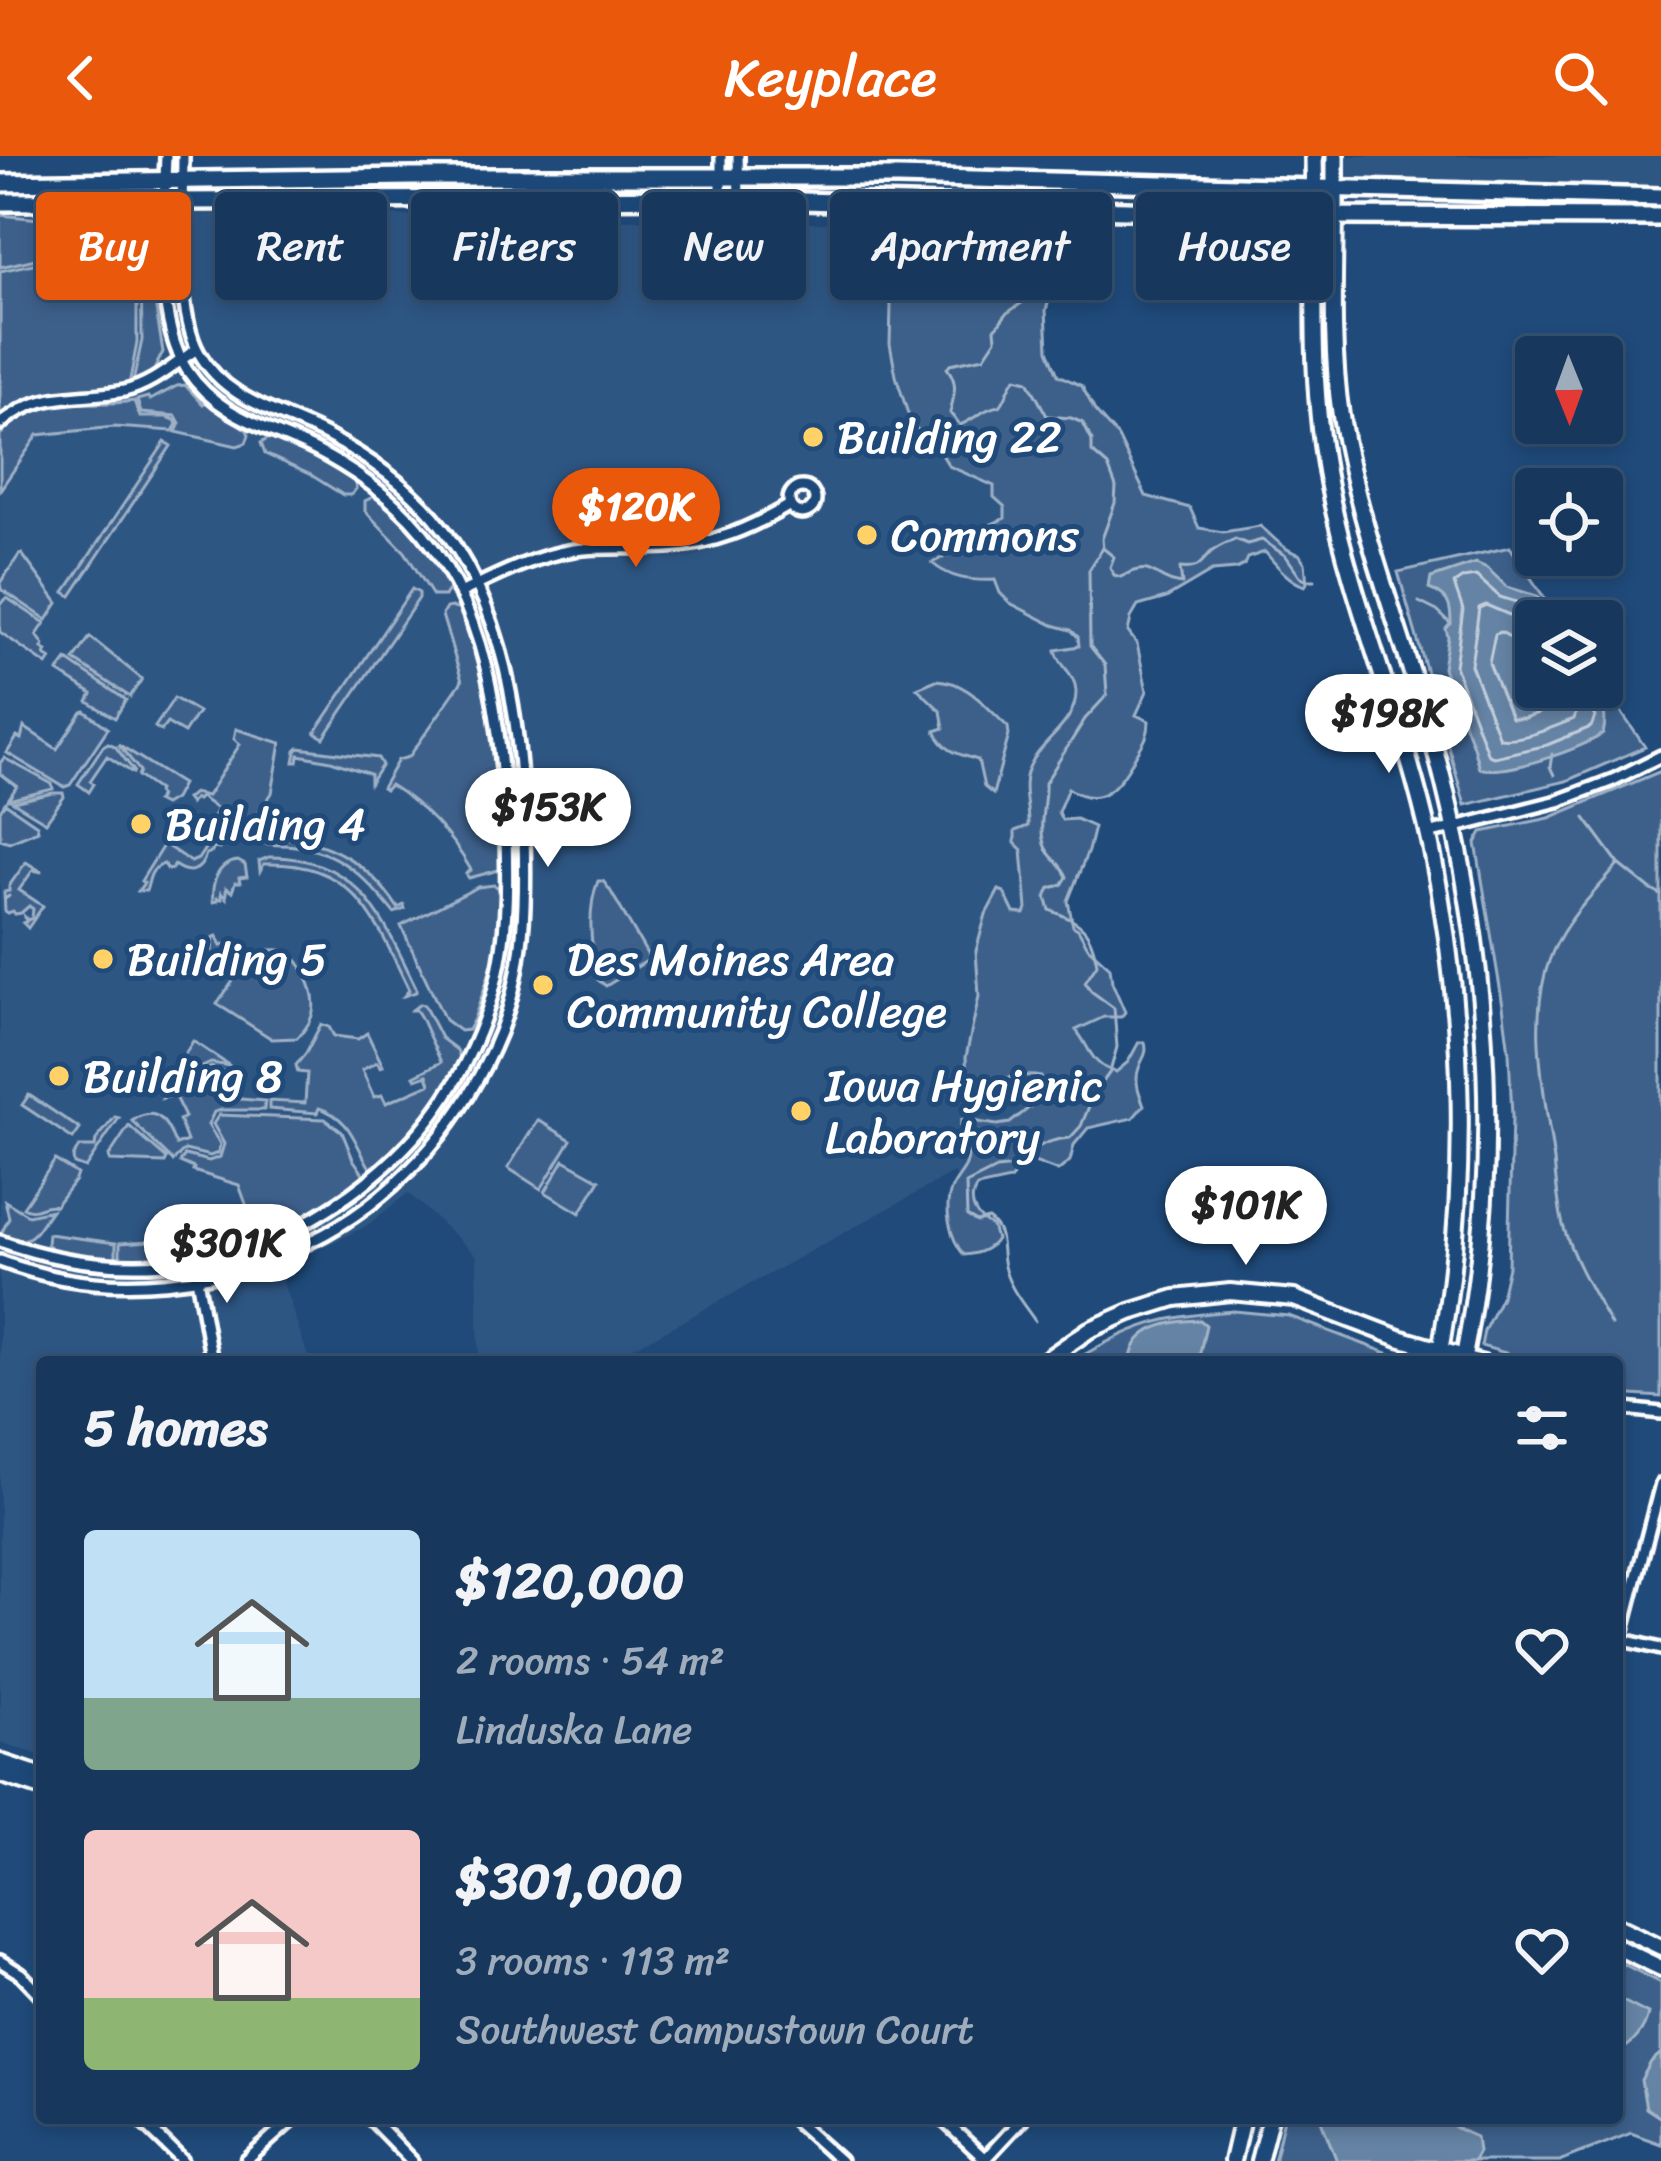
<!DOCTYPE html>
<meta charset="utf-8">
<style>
body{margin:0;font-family:Sriracha,sans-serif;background:#203f62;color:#f1f3f6;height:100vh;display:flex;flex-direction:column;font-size:45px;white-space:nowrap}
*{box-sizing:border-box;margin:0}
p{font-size:39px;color:#9eacbb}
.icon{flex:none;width:66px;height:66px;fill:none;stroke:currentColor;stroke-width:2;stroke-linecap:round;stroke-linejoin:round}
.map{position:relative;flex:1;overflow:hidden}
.panel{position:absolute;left:36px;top:1200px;width:1587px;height:768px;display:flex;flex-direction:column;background:#17385c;border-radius:12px;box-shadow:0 6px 18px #0003,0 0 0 3px #365272}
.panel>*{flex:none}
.hud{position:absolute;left:36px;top:36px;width:1590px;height:108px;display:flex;gap:24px}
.needle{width:78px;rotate:179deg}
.tools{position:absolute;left:1515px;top:180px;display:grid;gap:24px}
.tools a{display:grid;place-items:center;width:108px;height:108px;border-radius:12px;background:#17385c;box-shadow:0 6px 18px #0003,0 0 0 3px #365272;font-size:60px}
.price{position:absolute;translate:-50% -102px;padding:0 27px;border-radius:42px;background:#fff;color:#222;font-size:39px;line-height:78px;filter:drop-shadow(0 3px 6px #0008)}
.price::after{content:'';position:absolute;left:50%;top:72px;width:36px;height:27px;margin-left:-18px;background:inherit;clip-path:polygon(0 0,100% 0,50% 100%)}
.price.selected{background:#ea580c;color:#fff}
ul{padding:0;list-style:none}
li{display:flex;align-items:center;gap:36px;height:300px;padding:0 48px}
li span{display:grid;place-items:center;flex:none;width:336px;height:240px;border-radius:12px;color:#555}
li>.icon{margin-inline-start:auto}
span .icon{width:144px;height:144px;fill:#fffc;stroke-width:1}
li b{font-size:51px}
h2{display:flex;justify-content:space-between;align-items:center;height:144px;padding:0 48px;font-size:51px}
.chip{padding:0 42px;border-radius:12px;background:#17385c;box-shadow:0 6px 18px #0003,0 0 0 3px #365272;font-size:42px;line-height:108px}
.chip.selected{background:#ea580c;color:#fff}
header{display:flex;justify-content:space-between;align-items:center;height:156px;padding:0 48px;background:#ea580c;color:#fff;font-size:54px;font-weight:600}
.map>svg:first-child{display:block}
.built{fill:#2e5683}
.green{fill:#3c618b;stroke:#9eb0c5;stroke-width:3}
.water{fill:#6583a4;stroke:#a3b5c8;stroke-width:3}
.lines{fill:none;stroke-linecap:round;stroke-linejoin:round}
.shore{stroke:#c1cddb;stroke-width:3}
.stream{stroke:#a3b5c8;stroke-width:3}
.street-casing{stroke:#fff;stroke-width:18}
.secondary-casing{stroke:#fff;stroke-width:22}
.primary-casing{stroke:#fff;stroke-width:24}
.street{stroke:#1f4a7a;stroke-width:9}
.secondary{stroke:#1f4a7a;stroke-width:14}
.primary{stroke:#1f4a7a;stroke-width:15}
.poi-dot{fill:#ffd166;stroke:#1f4a7a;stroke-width:4.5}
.labels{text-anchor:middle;stroke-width:10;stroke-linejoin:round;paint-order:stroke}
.poi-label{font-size:45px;fill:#fff;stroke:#1f4a7a;text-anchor:start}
</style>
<header><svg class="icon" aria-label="back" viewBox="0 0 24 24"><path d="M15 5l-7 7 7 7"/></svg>Keyplace<svg class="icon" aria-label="search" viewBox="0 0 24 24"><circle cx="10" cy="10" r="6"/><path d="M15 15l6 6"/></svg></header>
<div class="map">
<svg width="1661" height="2005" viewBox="0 0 1661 2005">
<rect width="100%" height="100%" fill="#1f4a7a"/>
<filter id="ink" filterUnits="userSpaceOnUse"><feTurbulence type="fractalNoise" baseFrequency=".00833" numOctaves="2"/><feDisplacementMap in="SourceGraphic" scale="24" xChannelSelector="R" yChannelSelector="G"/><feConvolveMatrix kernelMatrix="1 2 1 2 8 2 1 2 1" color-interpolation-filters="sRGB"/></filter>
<g filter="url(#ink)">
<path class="built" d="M 1335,0 L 1661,0 L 1661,61 L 1335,60 Z
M 184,56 L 994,70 L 1105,509 L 1053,616 L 1050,754 L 1080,767 L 1089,778 L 1114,852 L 1117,891 L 1110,916 L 966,1028 L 953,1017 L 654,1181 L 601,1206 L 479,1206 L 477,1100 L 408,1037 L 365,1071 L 278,1112 L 310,1206 L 42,1206 L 42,1600 L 0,1586 L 0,58 Z"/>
<path class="green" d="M 0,59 L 50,64 L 131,63 L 144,67 L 140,75 L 78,76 L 40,102 L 0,111 Z
M 148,70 L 154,85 L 155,147 L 163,196 L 153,216 L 133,226 L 142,184 L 141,108 Z
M 81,79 L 142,81 L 137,111 L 137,187 L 129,229 C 81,240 42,229 0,264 L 0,115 L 42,106 Z
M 976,79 L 1009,83 L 1024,90 L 1040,106 L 1051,138 L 1046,154 L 1048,194 L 1058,219 L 1082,230 L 1095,255 L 1118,281 L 1146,340 L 1190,352 L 1199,372 L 1223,376 L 1260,370 C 1273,380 1284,395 1299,398 L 1305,407 L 1307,427 L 1305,430 C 1289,425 1276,409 1265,396 L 1247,402 L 1244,409 L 1236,413 L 1212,415 L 1166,442 L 1138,450 L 1131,462 L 1128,476 L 1137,488 L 1147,535 L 1136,559 L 1149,565 C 1149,581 1143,587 1135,601 C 1120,628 1101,655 1068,632 L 1058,656 L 1062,664 L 1076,663 L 1094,671 L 1088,695 L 1068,745 L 1073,770 L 1078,773 L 1088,791 L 1110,811 L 1112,826 L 1125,856 L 1121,861 L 1104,861 L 1076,874 C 1090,891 1091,910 1116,916 L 1128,906 L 1139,886 L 1145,886 C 1148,899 1143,900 1139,912 C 1134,925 1139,937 1144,949 L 1133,962 L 1088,972 L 1074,989 L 1070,1005 L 1058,1015 L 1032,1005 L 1023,1009 L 1010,1024 L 977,1031 C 966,1046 976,1063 992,1070 L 996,1083 C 989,1095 976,1098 964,1099 C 950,1083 943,1052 952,1032 C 959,1017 969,1013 968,996 L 960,988 L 961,964 L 966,964 L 997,969 L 1010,967 L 1039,944 L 1043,928 L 1041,921 C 1016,916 992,927 967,931 L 966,901 L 979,840 L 976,795 L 986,758 L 999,734 L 1004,736 L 1014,757 L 1025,758 L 1027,753 L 1022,694 L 1015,687 L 1015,675 L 1028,670 C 1029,652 1021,631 1028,614 C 1039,585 1077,569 1076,535 C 1075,516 1059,511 1056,494 L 1079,490 L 1078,481 L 1071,474 L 1053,469 L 1010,447 L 1000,437 L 995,424 C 971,425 950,423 932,407 L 963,391 L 983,372 L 1005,362 L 1005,351 L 994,341 L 994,330 L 949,310 L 938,292 L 916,272 L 908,258 L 896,220 L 890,188 L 891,149 L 886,137 L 885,109 L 893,105 L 908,111 L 934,107 L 937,102 L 939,85 Z
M 185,229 L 203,248 L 206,246 L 247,274 L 249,279 L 246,287 L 237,290 L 176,276 L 180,267 L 176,260 L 141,257 L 137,244 L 148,241 L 150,244 L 177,230 Z
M 134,245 L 140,261 L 167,261 L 175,264 L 177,268 L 173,275 L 114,271 L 38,279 L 0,334 L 0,279 C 47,233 78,253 134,245 Z
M 271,281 C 300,293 332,306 356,327 L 356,333 L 351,339 L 343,339 L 311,319 L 265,298 L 261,287 Z
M 165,286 L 171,290 L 71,440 L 65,436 Z
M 375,340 C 392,352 452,411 449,432 C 448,435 445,437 444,440 L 433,440 L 405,396 L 365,355 L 365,345 Z
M 1510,391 L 1560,465 L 1536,465 L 1536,531 L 1602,531 L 1602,528 L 1645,591 L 1566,625 L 1465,649 L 1398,416 Z
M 22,398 L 58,447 L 47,464 L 1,433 L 0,427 L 19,399 Z
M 412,433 L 419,437 L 419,442 L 324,582 L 315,577 Z
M 7,442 L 45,467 L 37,479 L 44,489 L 42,492 L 47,495 L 45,499 L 51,503 L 47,509 L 0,476 L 0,448 Z
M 451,451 L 460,454 L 463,458 C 490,540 499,620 502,706 L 499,714 L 469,722 L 466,718 L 471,714 C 452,680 423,649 390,629 L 385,634 L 382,632 L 398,604 L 409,601 L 462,525 L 442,459 L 446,452 Z
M 90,481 L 142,523 L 130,541 L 74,504 Z
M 67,504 L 126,544 L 115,562 L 88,546 L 92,538 L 58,516 Z
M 936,524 C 967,525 986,551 1008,571 L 1009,579 L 993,638 L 984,631 L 978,604 C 959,598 944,596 935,575 L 944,572 L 941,555 L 917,532 Z
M 174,542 L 198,556 L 184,577 L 167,567 L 161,575 L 155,571 Z
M 85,555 L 108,572 L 70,629 L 64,631 L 7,597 L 17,581 L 21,583 L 24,571 L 57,593 L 82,556 Z
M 236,573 L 281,587 L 272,637 L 245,676 L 218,676 L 221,668 L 212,662 L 217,653 L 200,641 L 197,644 L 194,642 L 190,648 L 186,643 L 193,637 L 207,640 L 240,588 L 234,583 Z
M 108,587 L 115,590 L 134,615 L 133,617 L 107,600 L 90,625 L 94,628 L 89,636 L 78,628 L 103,590 Z
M 118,588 L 182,628 L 174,643 L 164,649 L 156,645 L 160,640 L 157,637 L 158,634 L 138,620 L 140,615 Z
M 299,592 L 378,602 L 382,609 L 370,627 L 370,618 L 331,605 L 299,599 L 298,606 L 294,606 L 296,595 Z
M 4,602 L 52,628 L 53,633 L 8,644 L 17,630 L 0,618 L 0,607 Z
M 1661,615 L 1661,1241 L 1617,1238 L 1617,1206 L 1537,1206 L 1481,1190 L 1484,1175 L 1501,1141 L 1508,1110 L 1512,961 L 1509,896 L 1503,850 L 1476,687 L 1482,676 L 1549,662 Z
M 53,637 L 63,637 L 64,641 L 46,666 L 13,646 Z
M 5,647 L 37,669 L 38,674 L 9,686 L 0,683 L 0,655 Z
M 269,669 L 275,671 L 277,682 C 329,682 370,709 398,752 L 404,749 L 405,753 L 394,757 C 368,725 344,698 301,691 C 288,688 275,690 263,687 L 262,678 Z
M 245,678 L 244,681 L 238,681 L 236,685 L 229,683 L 219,693 L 214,691 L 212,696 L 206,698 C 201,717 188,719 174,709 L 172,713 L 168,714 L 164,708 C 148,713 150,725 146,735 L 138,735 L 144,727 L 141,725 L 164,688 L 191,706 L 198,703 L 214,679 Z
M 269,701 C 359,700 382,761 416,831 L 416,836 L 404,840 L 409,834 C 375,763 355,705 264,708 L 260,715 L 259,705 Z
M 238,705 L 245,709 L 247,721 L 239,722 L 240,727 L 235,727 L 232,736 L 226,732 L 226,742 L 221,737 L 221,743 L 217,742 L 217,745 L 213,746 C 211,728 217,707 238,705 Z
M 26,706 L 42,716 L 33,714 L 19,734 L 43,750 L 28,772 L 23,767 L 26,766 L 25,761 L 28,764 L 32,762 L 33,753 L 29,750 L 21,757 L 15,758 L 13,755 L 8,757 L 5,755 L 4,736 L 9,735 L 9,730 Z
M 598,725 L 603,725 L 610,734 L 650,803 L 606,830 L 598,824 C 591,793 586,755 598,725 Z
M 494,729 L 499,732 C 508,774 487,824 474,863 L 468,874 L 460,875 L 445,864 L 401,770 L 478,731 Z
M 217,780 L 221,790 L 229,787 L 238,795 L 238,807 L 231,818 L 192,794 L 202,791 L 205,796 L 207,791 L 212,794 L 214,781 Z
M 260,795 C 269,794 280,792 289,797 C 298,802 302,811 306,820 C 318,844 317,863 297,882 L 272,883 L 217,848 L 249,802 Z
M 420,848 L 424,849 L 441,882 L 457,894 L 461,904 L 429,957 L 379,1011 L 370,1012 C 354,986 351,962 319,952 L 317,957 L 269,953 L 269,945 L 305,947 L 307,917 L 298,916 L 296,909 L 306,897 L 321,868 L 329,871 L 334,880 L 358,883 L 367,877 L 383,910 L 380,911 L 377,906 L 362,914 L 374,941 L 382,939 L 386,947 L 430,928 L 427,919 L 416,923 L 414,920 L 441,906 L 420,860 L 416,854 L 412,854 Z
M 193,885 L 230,910 L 211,907 L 198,913 L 186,913 L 182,903 Z
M 211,911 L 229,917 L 230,942 L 265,945 L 264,954 L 222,954 L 214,956 L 208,969 L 220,988 L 218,997 L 210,1000 L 185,994 L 173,1005 L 132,965 C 158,947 167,968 176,989 L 187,985 L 179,964 L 185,961 L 174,939 L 163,942 L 180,920 L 195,919 Z
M 29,939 L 80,973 L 73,983 L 22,949 Z
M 219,959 L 325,963 L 342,976 L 353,1003 L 366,1022 L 317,1056 L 259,1083 L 239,1029 L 193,1015 L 194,1012 L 180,1006 L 185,999 L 209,1005 L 220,1001 L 224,988 L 213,968 Z
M 115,961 L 119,962 L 85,1012 L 74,1008 L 73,1001 L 79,991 L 95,991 L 96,984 Z
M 538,964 L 571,984 L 541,1033 L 508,1012 Z
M 129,970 L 167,1003 L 165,1007 L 110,1005 L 109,1000 Z
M 55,1004 L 77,1018 L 75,1024 L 55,1050 C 43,1046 35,1059 23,1051 Z
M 564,1004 L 600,1024 L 580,1057 L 545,1036 Z
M 5,1045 L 28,1059 L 51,1054 C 33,1078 32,1092 0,1080 L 9,1062 Z
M 248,1068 L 254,1084 C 209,1097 166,1104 120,1105 L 120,1087 L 184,1083 Z
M 48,1078 L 116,1087 L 116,1104 L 55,1095 L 47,1088 Z
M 1234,1155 L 1289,1160 L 1411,1206 L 1072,1206 C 1134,1168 1163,1160 1234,1155 Z
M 1617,1805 L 1661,1827 L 1661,1988 L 1631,1977 L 1560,2005 L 1274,2005 L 1284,1962 L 1617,1962 Z"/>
<path class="water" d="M 1476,407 L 1487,412 L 1507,431 L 1537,440 L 1553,465 L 1536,465 L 1536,531 L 1592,531 C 1603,548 1608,557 1603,578 C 1579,593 1506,620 1479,612 L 1473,590 L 1443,512 L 1448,481 L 1446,473 L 1451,467 C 1451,448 1448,440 1429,433 L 1431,422 Z
M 1200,1164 L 1206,1169 L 1198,1206 L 1133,1206 L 1131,1202 C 1136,1170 1172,1165 1200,1164 Z
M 1617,1842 L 1648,1858 C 1645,1874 1633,1890 1617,1895 Z
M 1661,1897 L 1661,1962 L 1646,1952 L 1641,1924 L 1651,1906 Z
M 1320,1962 L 1443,1962 L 1454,1971 L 1476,1981 L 1478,1996 L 1473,2005 L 1337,2005 Z"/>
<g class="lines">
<path class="shore" d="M 1539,465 L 1529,450 L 1500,441 L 1476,420 L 1463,422 L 1454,428 L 1463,454 L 1455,510 L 1488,599 L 1494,601 L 1547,589 L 1591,571 L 1595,561 L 1583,539 L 1583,531
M 1536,485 L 1519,463 L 1486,449 L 1479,452 L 1471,509 L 1499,582 C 1524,585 1550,572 1574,563 L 1576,557 L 1569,544 L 1568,531
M 1536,506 C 1521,499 1514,480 1500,476 L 1495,478 L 1489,507 L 1511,562 L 1524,562 L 1549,553 L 1550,531"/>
<path class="stream" d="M 995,81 L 1001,102 L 1009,105 L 1017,97 L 1028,101 L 1032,112 L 1035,138 L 1007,157 L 995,173 L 996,183 L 984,201 L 950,208 L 947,212 C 959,227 954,239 950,257 L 960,269 C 974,264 985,251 1000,250 C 1008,241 1007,231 1016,222 L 1028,225 L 1047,260 L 1071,262 L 1083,267 L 1092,285 L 1092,296 L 1108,310 L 1116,331 L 1115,347 L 1102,383 L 1103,392 L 1089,414 L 1090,490 L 1105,509 L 1107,539 L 1085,563 L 1045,627 C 1046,647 1038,668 1044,688 C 1048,702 1062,707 1067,721 L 1062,729 L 1050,732 L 1046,741 L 1050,754 C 1082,767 1091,773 1097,808 L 1085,826 L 1091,835 L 1114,852 L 1117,891 L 1110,916 L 1094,938 L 1081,970 L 1070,982 C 1043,984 1033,993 1015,1011 L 996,1013 L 966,1028 L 967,1060 L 977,1066 L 988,1063 C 1006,1077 999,1090 1004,1110 C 1008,1130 1024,1149 1035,1165
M 1104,393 L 1114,401 L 1110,411 L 1114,419 L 1121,421 C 1155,402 1152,425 1182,428 L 1180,412 C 1198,414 1199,409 1210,397 C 1217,390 1227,387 1235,383 L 1247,388 L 1262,384 L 1286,400 L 1300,420 L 1307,424 L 1315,424
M 1419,446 L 1437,455 L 1451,468
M 1552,598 L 1550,611 L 1554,619
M 1585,662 L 1619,708 L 1650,733 L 1661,739
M 5,743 L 9,740
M 1611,1169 C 1593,1137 1573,1104 1563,1069 C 1558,1049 1556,1026 1554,1005 C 1545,938 1525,859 1553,795 C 1568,761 1595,736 1619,708"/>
<defs>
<path id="street" d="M 721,0 L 721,43
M 738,0 L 739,43
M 0,268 C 42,233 76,244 124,235 C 152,229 174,208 197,193
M789 344a13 13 0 1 1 26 0a13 13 0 1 1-26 0Z
M 460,437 C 496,420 534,400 574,394 C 605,390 636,393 667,391 C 713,389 751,372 790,349
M 1428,678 L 1558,645 L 1613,624 L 1661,600
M 0,1085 C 102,1122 221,1118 315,1061 C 378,1024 432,973 465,907 C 481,875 494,840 500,805 C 508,763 507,720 506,678 C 502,570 488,445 410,363 C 383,335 350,312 315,294 C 268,271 218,261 187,214 C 153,162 164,61 166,0
M 0,1105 C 106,1146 227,1131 325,1078 C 405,1034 466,960 500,876 C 525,812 526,746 524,679 C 521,571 506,447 434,361 C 405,327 366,300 326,279 C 280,255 227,246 199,197 C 174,153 183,53 183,0
M 194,1105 L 212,1206
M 1464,1201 L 1484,1206
M 1617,1252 L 1661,1257
M 1620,1483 L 1661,1493
M 1617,1497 L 1661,1328
M 0,1805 L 21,1818 L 42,1840
M 139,1962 L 183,2005
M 370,1962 L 412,2005
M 792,1962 L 840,2005
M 941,1962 L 985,2003
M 246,2005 L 294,1962
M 983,2005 L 1023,1962"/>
<path id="secondary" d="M 1315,59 C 1314,150 1311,241 1329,331 C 1353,453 1405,568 1431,690 C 1466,858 1470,1037 1438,1206
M 1335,60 C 1334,127 1331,193 1341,260 C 1361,386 1414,504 1444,628 C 1491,817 1501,1015 1463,1206
M 1043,1206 L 1089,1174 L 1130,1156 L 1175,1142 L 1230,1136 L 1294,1142 L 1399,1182 L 1464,1201
M 0,1606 L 42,1620
M 0,1618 L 42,1632
M 1617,1770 L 1661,1791
M 1617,1791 L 1661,1812
M 1232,2005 L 1242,1962
M 1259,2005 L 1270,1962"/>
<path id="primary" d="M 1314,0 L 1315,59
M 1335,0 L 1335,60
M 0,27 L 413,21 L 898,21 L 1661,41
M 0,46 L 698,42 L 1335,60 L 1661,61"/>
</defs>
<use href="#street" class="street-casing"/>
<use href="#secondary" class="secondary-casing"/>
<use href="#primary" class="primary-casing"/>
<use href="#street" class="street"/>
<use href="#secondary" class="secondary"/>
<use href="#primary" class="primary"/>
</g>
</g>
<g class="poi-dot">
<circle cx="813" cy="281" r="12"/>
<circle cx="867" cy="379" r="12"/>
<circle cx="141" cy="668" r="12"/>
<circle cx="103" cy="803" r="12"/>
<circle cx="543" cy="829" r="12"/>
<circle cx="59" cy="920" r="12"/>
<circle cx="801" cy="955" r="12"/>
</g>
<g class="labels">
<g class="poi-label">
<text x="837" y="297">Building 22</text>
<text x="891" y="395">Commons</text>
<text x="165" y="684">Building 4</text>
<text x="127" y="819">Building 5</text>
<text x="567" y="819">Des Moines Area<tspan x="567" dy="52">Community College</tspan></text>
<text x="83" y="936">Building 8</text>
<text x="825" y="945">Iowa Hygienic<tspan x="825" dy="52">Laboratory</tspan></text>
</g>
</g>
</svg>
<div class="tools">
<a><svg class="needle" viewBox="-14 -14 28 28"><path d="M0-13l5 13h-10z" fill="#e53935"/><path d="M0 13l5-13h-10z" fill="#9eacbb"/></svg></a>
<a><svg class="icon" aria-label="locate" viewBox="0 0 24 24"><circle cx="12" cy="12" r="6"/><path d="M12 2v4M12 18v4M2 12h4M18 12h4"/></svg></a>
<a><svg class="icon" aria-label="layers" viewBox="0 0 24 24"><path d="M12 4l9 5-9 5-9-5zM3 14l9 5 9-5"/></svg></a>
</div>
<b class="price selected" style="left:636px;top:414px">$120K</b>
<b class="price" style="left:1389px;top:620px">$198K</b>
<b class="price" style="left:548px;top:714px">$153K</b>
<b class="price" style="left:1246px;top:1112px">$101K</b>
<b class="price" style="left:227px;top:1150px">$301K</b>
<div class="hud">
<a class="chip selected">Buy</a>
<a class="chip">Rent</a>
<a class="chip">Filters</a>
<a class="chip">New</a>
<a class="chip">Apartment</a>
<a class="chip">House</a>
</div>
<section class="panel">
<h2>5 homes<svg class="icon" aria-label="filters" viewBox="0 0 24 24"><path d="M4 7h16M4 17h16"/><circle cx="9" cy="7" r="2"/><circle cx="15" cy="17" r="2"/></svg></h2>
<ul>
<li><span style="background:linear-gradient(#bfe0f5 70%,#7fa58c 0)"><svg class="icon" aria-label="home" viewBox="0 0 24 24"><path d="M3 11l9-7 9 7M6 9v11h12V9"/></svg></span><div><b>$120,000</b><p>2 rooms · 54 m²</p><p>Linduska Lane</p></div><svg class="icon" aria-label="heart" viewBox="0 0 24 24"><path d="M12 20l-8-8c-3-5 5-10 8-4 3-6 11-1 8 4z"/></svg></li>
<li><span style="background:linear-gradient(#f6c9c9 70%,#8fb573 0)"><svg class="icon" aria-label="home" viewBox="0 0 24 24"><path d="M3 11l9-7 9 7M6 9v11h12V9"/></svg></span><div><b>$301,000</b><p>3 rooms · 113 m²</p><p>Southwest Campustown Court</p></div><svg class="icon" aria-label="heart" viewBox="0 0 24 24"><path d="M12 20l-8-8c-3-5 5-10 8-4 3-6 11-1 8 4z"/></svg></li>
</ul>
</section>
</div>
